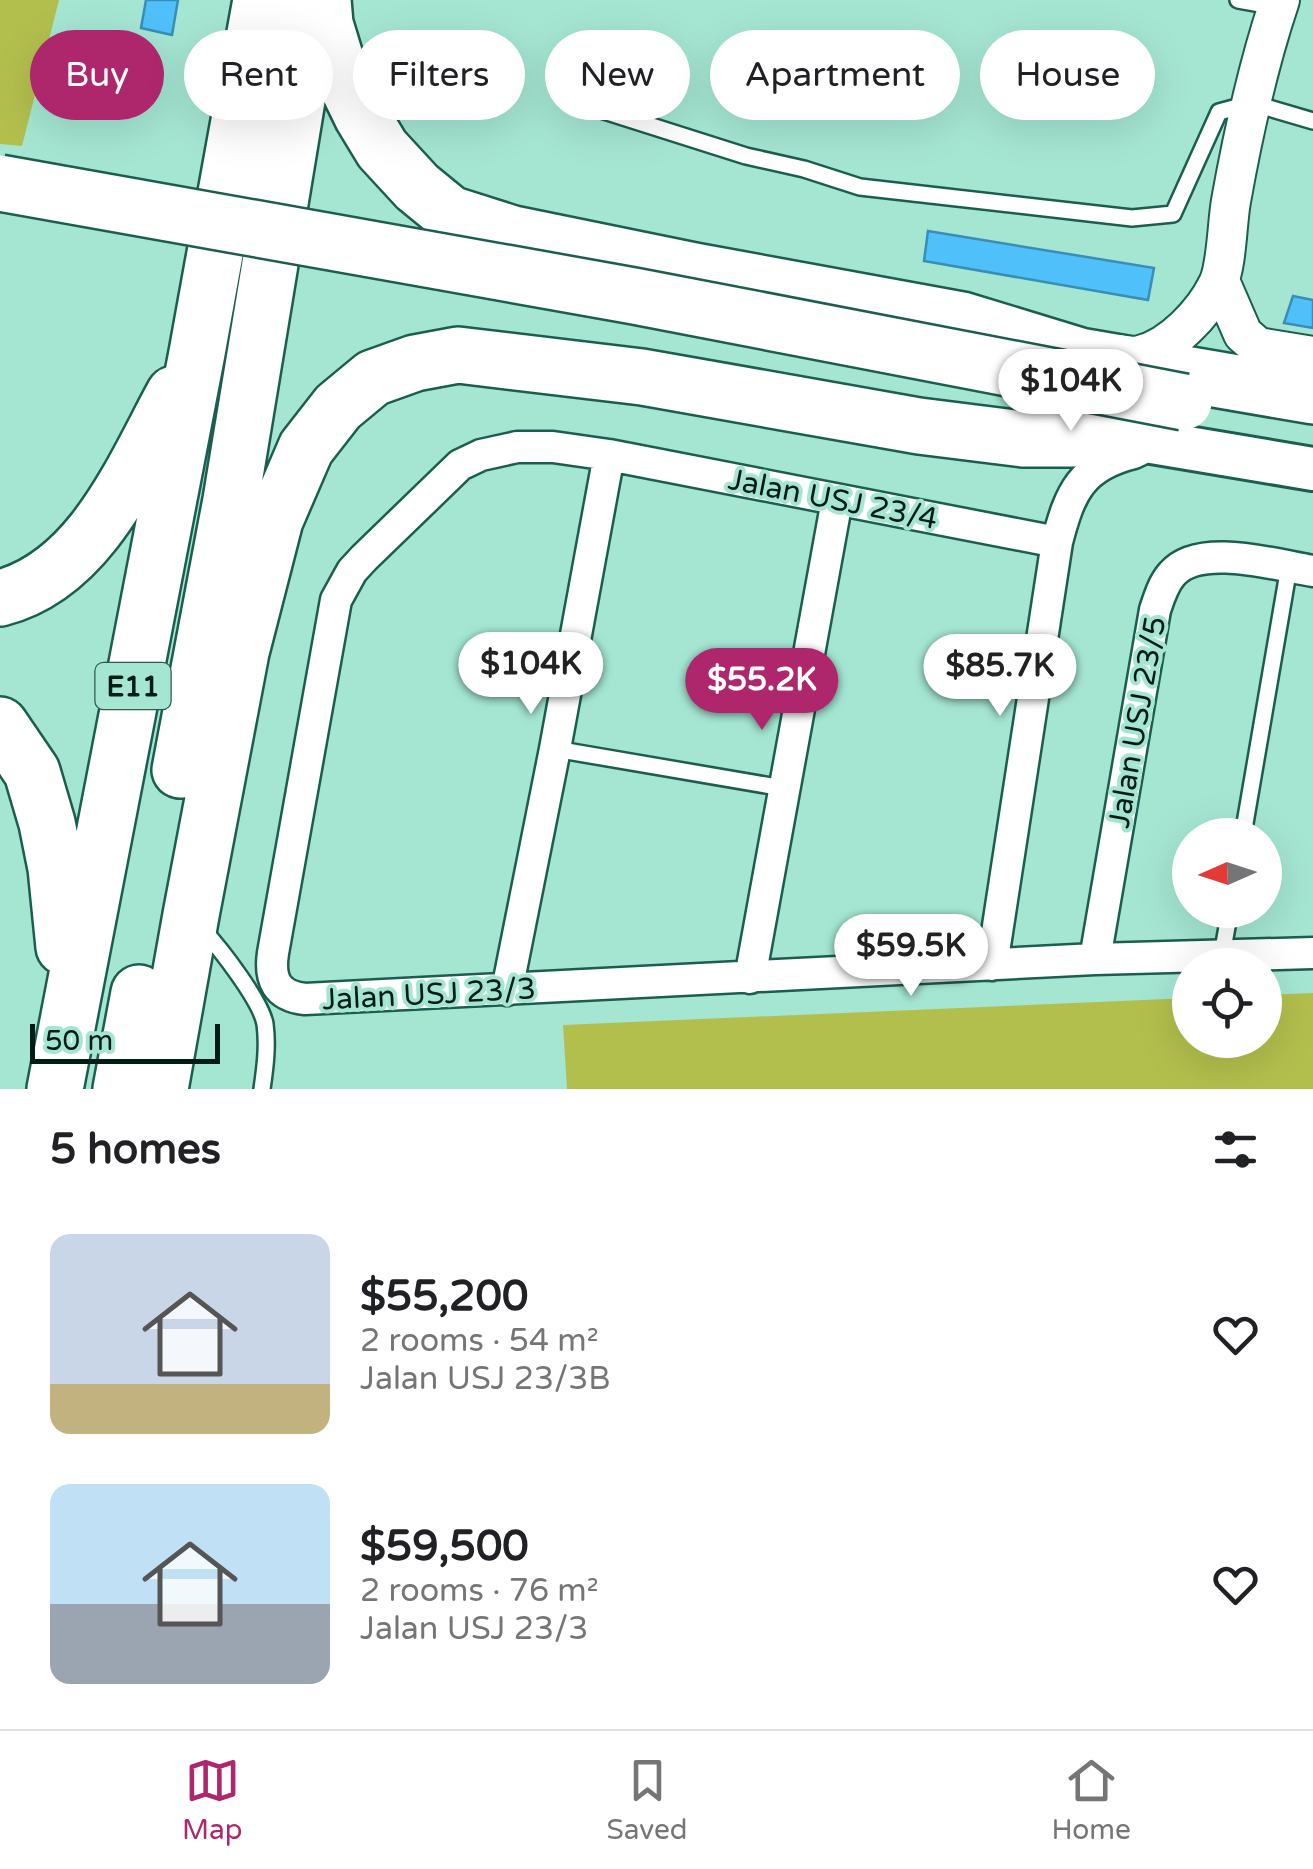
<!DOCTYPE html>
<meta charset="utf-8">
<style>
body{margin:0;font-family:"Varela Round",sans-serif;background:#f2f2f2;color:#202124;height:100vh;display:flex;flex-direction:column;font-size:38px;white-space:nowrap}
*{box-sizing:border-box;margin:0}
p{font-size:32px;color:#757577}
.icon{flex:none;width:55px;height:55px;fill:none;stroke:currentColor;stroke-width:2;stroke-linecap:round;stroke-linejoin:round}
.map{position:relative;height:1089px;overflow:hidden}
.sheet{display:flex;flex-direction:column;background:#fff;flex:1}
.sheet>*{flex:none}
.hud{position:absolute;left:30px;top:30px;width:1255px;height:90px;display:flex;gap:20px}
.needle{width:65px;rotate:267deg}
.tools{position:absolute;left:1172px;top:818px;display:grid;gap:20px}
.tools a{display:grid;place-items:center;width:110px;height:110px;border-radius:50%;background:#fff;box-shadow:0 10px 40px #0002;font-size:50px}
.scale{position:absolute;left:30px;bottom:25px;width:190px;box-sizing:border-box;padding-left:10px;border:5px solid #011b15;border-top:0;font-size:28px;line-height:35px;white-space:nowrap;color:#011b15;-webkit-text-stroke:8px #a5e6d3;paint-order:stroke}
.price{position:absolute;translate:-50% -85px;padding:0 22px;border-radius:35px;background:#fff;color:#222;font-size:32px;line-height:65px;filter:drop-shadow(0 2px 5px #0008)}
.price::after{content:'';position:absolute;left:50%;top:60px;width:30px;height:22px;margin-left:-15px;background:inherit;clip-path:polygon(0 0,100% 0,50% 100%)}
.price.active{background:#ae276c;color:#fff}
ul{padding:0;list-style:none}
li{display:flex;align-items:center;gap:30px;height:250px;padding:0 50px}
li span{display:grid;place-items:center;flex:none;width:280px;height:200px;border-radius:20px;color:#555}
li>.icon{margin-inline-start:auto}
span .icon{width:120px;height:120px;fill:#fffc;stroke-width:1}
li b{font-size:42px}
h2{display:flex;justify-content:space-between;align-items:center;height:120px;padding:0 50px;font-size:42px}
.pill{padding:0 35px;border-radius:45px;background:#fff;box-shadow:0 10px 40px #0002;font-size:35px;line-height:90px}
.pill.active{background:#ae276c;color:#fff}
.menu{display:flex;justify-content:space-around;align-items:center;height:140px;border-top:2px solid #e0e0e0;background:#fff;font-size:28px;color:#757577}
.menu a{display:grid;justify-items:center;gap:5px}
.menu .active{color:#ae276c}
.map>svg:first-child{display:block}
.green{fill:#b3bf4d}
.water{fill:#50c0fa;stroke:#388eb5;stroke-width:2.5}
.lines{fill:none;stroke-linecap:round;stroke-linejoin:round}
.service-casing{stroke:#1b5e4f;stroke-width:20}
.minor-casing{stroke:#1b5e4f;stroke-width:35}
.tertiary-casing{stroke:#1b5e4f;stroke-width:42}
.secondary-casing{stroke:#1b5e4f;stroke-width:48}
.motorway-casing{stroke:#1b5e4f;stroke-width:60}
.service{stroke:#fff;stroke-width:15}
.minor{stroke:#fff;stroke-width:30}
.tertiary{stroke:#fff;stroke-width:38}
.secondary{stroke:#fff;stroke-width:42}
.motorway{stroke:#fff;stroke-width:55}
.motorway-bridge-casing{stroke:#1b5e4f;stroke-width:60;stroke-linecap:butt}
.motorway-bridge{stroke:#fff;stroke-width:55}
.labels{text-anchor:middle;stroke-width:8;stroke-linejoin:round;paint-order:stroke}
.shield{fill:#a5e6d3;stroke:#32584e;stroke-width:2.5}
.shield-label{font-size:28px;font-weight:bold;fill:#011b15}
.street-label{font-size:30px;fill:#011b15;stroke:#a5e6d3}
</style>
<div class="map">
<svg width="1313" height="1089" viewBox="0 0 1313 1089">
<rect width="100%" height="100%" fill="#a5e6d3"/>
<path class="green" d="M 0,0 L 59,0 L 22,146 L 0,144 Z
M 1313,993 L 1313,1089 L 567,1089 L 563,1025 L 1190,998 L 1190,1040 L 1265,1040 L 1265,995 Z"/>
<path class="water" d="M 146,0 L 178,0 L 172,35 L 141,28 Z
M 928,231 L 1154,268 L 1148,300 L 924,261 Z
M 1293,296 L 1313,300 L 1313,328 L 1284,323 Z"/>
<g class="lines">
<defs>
<path id="service" d="M 1238,0 L 1277,7
M 601,110 L 746,156 L 804,169 L 860,187 L 1132,218 L 1173,214 L 1219,112 L 1252,103 L 1313,121
M 555,749 L 783,788
M 1243,835 L 1289,567
M 203,930 C 220,948 261,1001 265,1024 C 268,1046 265,1068 262,1089
M 1222,955 L 1230,910"/>
<path id="minor" d="M 1057,542 L 609,455 L 553,447 L 517,447 L 481,455 L 460,465 L 364,558 L 352,571 L 336,600 L 273,953 C 269,980 277,996 305,999 L 1095,959 L 1313,953
M 1095,959 L 1155,610 C 1159,598 1163,584 1172,574 C 1199,542 1276,565 1313,571
M 992,965 L 1057,542 C 1070,492 1081,466 1134,453
M 750,978 L 837,500
M 507,990 L 555,749 L 609,455"/>
<path id="tertiary" d="M 1220,281 L 1243,334 L 1258,347 L 1313,356
M 1118,354 C 1125,355 1133,357 1140,355 C 1172,347 1204,313 1218,284 C 1227,265 1227,223 1231,201 C 1243,134 1258,65 1280,0"/>
<path id="secondary" d="M 1134,439 L 1313,469"/>
<path id="motorway" d="M 323,0 L 325,24 L 338,67 L 362,116 L 382,149 L 417,187 L 450,214 L 513,234 L 694,271 L 962,320 L 1080,356 L 1313,396
M 0,598 C 91,575 133,469 174,394
M 0,725 L 32,772 L 47,823 L 56,868 L 64,947
M 180,770 L 231,500 L 313,3
M 55,1089 L 197,353 L 261,0
M 121,1089 L 139,993
M 160,1089 L 191,915 L 241,652 L 275,520 L 306,448 L 338,407 L 373,378 L 415,363 L 458,355 L 642,377 L 919,426 L 1023,439 L 1134,439"/>
</defs>
<use href="#service" class="service-casing"/>
<use href="#minor" class="minor-casing"/>
<use href="#tertiary" class="tertiary-casing"/>
<use href="#secondary" class="secondary-casing"/>
<use href="#motorway" class="motorway-casing"/>
<use href="#service" class="service"/>
<use href="#minor" class="minor"/>
<use href="#tertiary" class="tertiary"/>
<use href="#secondary" class="secondary"/>
<use href="#motorway" class="motorway"/>
<defs>
<path id="motorway-bridge" d="M 0,183 L 634,296 L 1184,402"/>
</defs>
<use href="#motorway-bridge" class="motorway-bridge-casing"/>
<use href="#motorway-bridge" class="motorway-bridge"/>
</g>
<g class="labels">
<rect class="shield" x="95.5" y="663" width="75" height="46" rx="8"/>
<g class="shield-label">
<text x="133" y="696">E11</text>
</g>
<g class="street-label">
<text transform="translate(833 499) rotate(11)" y="10">Jalan USJ 23/4</text>
<text transform="translate(1137 722) rotate(-80)" y="10">Jalan USJ 23/5</text>
<text transform="translate(429 994) rotate(-3)" y="10">Jalan USJ 23/3</text>
</g>
</g>
</svg>
<div class="tools">
<a><svg class="needle" viewBox="-14 -14 28 28"><path d="M0-13l5 13h-10z" fill="#e53935"/><path d="M0 13l5-13h-10z" fill="#757577"/></svg></a>
<a><svg class="icon" aria-label="locate" viewBox="0 0 24 24"><circle cx="12" cy="12" r="6"/><path d="M12 2v4M12 18v4M2 12h4M18 12h4"/></svg></a>
</div>
<div class="scale">50 m</div>
<b class="price" style="left:1071px;top:434px">$104K</b>
<b class="price" style="left:531px;top:717px">$104K</b>
<b class="price" style="left:1000px;top:719px">$85.7K</b>
<b class="price active" style="left:762px;top:733px">$55.2K</b>
<b class="price" style="left:911px;top:999px">$59.5K</b>
<div class="hud">
<a class="pill active">Buy</a>
<a class="pill">Rent</a>
<a class="pill">Filters</a>
<a class="pill">New</a>
<a class="pill">Apartment</a>
<a class="pill">House</a>
</div>
</div>
<section class="sheet">
<h2>5 homes<svg class="icon" aria-label="filters" viewBox="0 0 24 24"><path d="M4 7h16M4 17h16"/><circle cx="9" cy="7" r="2"/><circle cx="15" cy="17" r="2"/></svg></h2>
<ul>
<li><span style="background:linear-gradient(#c9d6e8 75%,#c2b280 0)"><svg class="icon" aria-label="home" viewBox="0 0 24 24"><path d="M3 11l9-7 9 7M6 9v11h12V9"/></svg></span><div><b>$55,200</b><p>2 rooms · 54 m²</p><p>Jalan USJ 23/3B</p></div><svg class="icon" aria-label="heart" viewBox="0 0 24 24"><path d="M12 20l-8-8c-3-5 5-10 8-4 3-6 11-1 8 4z"/></svg></li>
<li><span style="background:linear-gradient(#bfe0f5 60%,#9aa5b1 0)"><svg class="icon" aria-label="home" viewBox="0 0 24 24"><path d="M3 11l9-7 9 7M6 9v11h12V9"/></svg></span><div><b>$59,500</b><p>2 rooms · 76 m²</p><p>Jalan USJ 23/3</p></div><svg class="icon" aria-label="heart" viewBox="0 0 24 24"><path d="M12 20l-8-8c-3-5 5-10 8-4 3-6 11-1 8 4z"/></svg></li>
</ul>
</section>
<nav class="menu">
<a class="active"><svg class="icon" aria-label="map" viewBox="0 0 24 24"><path d="M3 6l6-2 6 2 6-2v14l-6 2-6-2-6 2zM9 4v14M15 6v14"/></svg>Map</a>
<a><svg class="icon" aria-label="saved" viewBox="0 0 24 24"><path d="M7 4h10v16l-5-4-5 4z"/></svg>Saved</a>
<a><svg class="icon" aria-label="home" viewBox="0 0 24 24"><path d="M3 11l9-7 9 7M6 9v11h12V9"/></svg>Home</a>
</nav>
